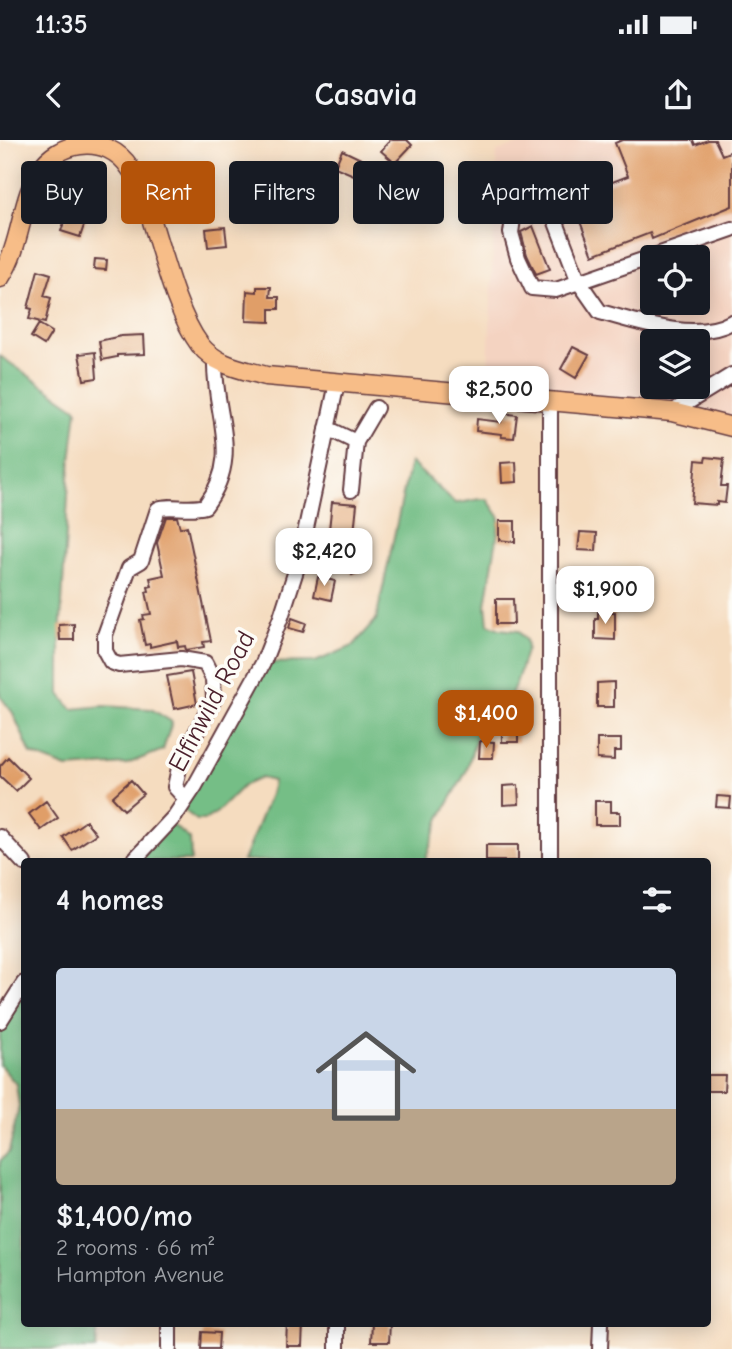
<!DOCTYPE html>
<meta charset="utf-8">
<style>
body{margin:0;font-family:"Comic Neue",sans-serif;background:#20242c;color:#f1f3f6;height:100vh;display:flex;flex-direction:column;font-size:26px;white-space:nowrap}
*{box-sizing:border-box;margin:0}
p{font-size:23px;color:#9ea1a6}
.icon{flex:none;width:38px;height:38px;fill:none;stroke:currentColor;stroke-width:2;stroke-linecap:round;stroke-linejoin:round}
.map{position:relative;flex:1;overflow:hidden}
.panel{position:absolute;left:21px;top:718px;width:690px;height:469px;display:flex;flex-direction:column;background:#171b24;border-radius:7px;box-shadow:0 4px 18px #0003}
.panel>*{flex:none}
.banner{position:absolute;left:21px;top:21px;width:691px;height:63px;display:flex;gap:14px}
.buttons{position:absolute;left:640px;top:105px;display:grid;gap:14px}
.buttons a{display:grid;place-items:center;width:70px;height:70px;border-radius:7px;background:#171b24;box-shadow:0 4px 18px #0003;font-size:35px}
.price{position:absolute;translate:-50% -60px;padding:0 16px;border-radius:14px;background:#fff;color:#222;font-size:23px;line-height:46px;filter:drop-shadow(0 2px 4px #0008)}
.price::after{content:'';position:absolute;left:50%;top:42px;width:21px;height:16px;margin-left:-10px;background:inherit;clip-path:polygon(0 0,100% 0,50% 100%)}
.price.selected{background:#b45309;color:#fff}
ul{padding:0;list-style:none}
li{display:grid;align-content:center;gap:14px;height:371px;padding:0 35px}
li+li{border-top:2px solid #363941}
li span{display:grid;place-items:center;height:217px;border-radius:7px;color:#555}
li>.icon{margin-inline-start:auto}
span .icon{width:126px;height:126px;fill:#fffc;stroke-width:1}
li b{font-size:30px}
h2{display:flex;justify-content:space-between;align-items:center;height:84px;padding:0 35px;font-size:30px}
.chip{padding:0 24px;border-radius:7px;background:#171b24;box-shadow:0 4px 18px #0003;font-size:24px;line-height:63px}
.chip.selected{background:#b45309;color:#fff}
.status{display:flex;justify-content:space-between;align-items:center;height:49px;padding:0 35px;background:#171b24;direction:ltr}
.status svg{height:19px;fill:currentColor}
header{display:flex;justify-content:space-between;align-items:center;height:91px;padding:0 35px;background:#171b24;font-size:32px;font-weight:800}
.map>svg:first-child{display:block}
.built{fill:#f4d3c1;fill-rule:evenodd}
.forest{fill:#74be86;stroke:#5f6e58;stroke-width:2}
.building{fill:#e09e68}
.lines{fill:none;stroke-linecap:round;stroke-linejoin:round}
.minor-casing{stroke:#643b41;stroke-width:18}
.major-casing{stroke:#643b41;stroke-width:21}
.minor{stroke:#fff;stroke-width:14}
.major{stroke:#f7bd88;stroke-width:18}
.labels{text-anchor:middle;stroke-width:7;stroke-linejoin:round;paint-order:stroke}
.street-label{font-size:26px;fill:#4a1f2b;stroke:#fdfcf7}
</style>
<div class="status"><b>11:35</b><svg viewBox="0 0 49 12"><path d="M0 12V9h3v3zM5 12V6h3v6zM10 12V3h3v9zM15 12V0h3v12zM26 1h20v11H26zM47 4h2v5h-2z"/></svg></div>
<header><svg class="icon" aria-label="back" viewBox="0 0 24 24"><path d="M15 5l-7 7 7 7"/></svg>Casavia<svg class="icon" aria-label="share" viewBox="0 0 24 24"><path d="M12 15V3M7 8l5-5 5 5M5 13v7h14v-7"/></svg></header>
<div class="map">
<svg width="732" height="1209" viewBox="0 0 732 1209">
<rect width="100%" height="100%" fill="#fdfcf7"/>
<filter id="ink" filterUnits="userSpaceOnUse"><feTurbulence type="fractalNoise" baseFrequency=".0143" numOctaves="2"/><feDisplacementMap in="SourceGraphic" scale="14" xChannelSelector="R" yChannelSelector="G"/><feConvolveMatrix kernelMatrix="1 2 1 2 8 2 1 2 1" color-interpolation-filters="sRGB"/></filter>
<filter id="wash" filterUnits="userSpaceOnUse"><feTurbulence type="fractalNoise" baseFrequency=".00686" numOctaves="4" result="noise"/><feDisplacementMap in="SourceGraphic" scale="28" xChannelSelector="R" yChannelSelector="G"/><feGaussianBlur stdDeviation="1.57" result="paint"/><feColorMatrix in="noise" values="0 0 0 0 0 0 0 0 0 0 0 0 0 0 0 0 0 1.4 0 .05"/><feComposite in="paint" operator="in"/></filter>
<g filter="url(#wash)">
<rect width="100%" height="100%" fill="#f5dcbf"/>
<path class="built" d="M 531,0 L 732,0 L 732,287 L 487,257 L 497,12 ZM 653,117 L 698,117 L 698,163 L 653,163 ZM 653,201 L 698,201 L 698,247 L 653,247 Z"/>
<path class="forest" d="M 0,216 L 77,269 L 69,338 L 60,500 L 60,554 L 72,569 L 104,566 L 151,569 L 172,582 L 163,610 L 127,624 L 67,628 L 31,614 L 13,573 L 0,556 Z
M 410,322 L 455,363 C 466,363 475,358 487,359 L 500,378 L 486,465 L 488,484 L 500,489 L 518,491 L 526,500 L 527,508 C 516,541 517,562 482,578 L 466,632 L 440,678 L 425,721 L 243,721 L 271,652 L 273,641 L 261,638 L 244,645 L 216,673 L 204,680 L 197,680 L 181,668 L 263,523 L 315,522 L 353,506 L 376,480 Z
M 169,682 L 190,699 L 191,721 L 133,721 Z
M 24,843 L 24,1183 L 98,1183 L 96,1209 L 0,1209 L 0,1021 L 9,1012 L 19,966 L 16,944 L 0,925 L 0,881 Z"/>
<g id="blocks">
<path class="building" d="M 390,0 L 407,0 L 412,5 L 395,23 L 381,11 Z
M 622,0 L 693,0 L 695,5 L 708,0 L 715,0 L 722,15 L 732,11 L 732,66 L 652,99 L 650,93 L 593,115 L 571,58 L 628,36 L 615,3 Z
M 342,10 L 363,20 L 356,36 L 335,27 Z
M 69,68 L 88,74 L 80,97 L 61,91 Z
M 533,86 L 550,129 L 536,134 L 527,115 L 521,92 Z
M 225,87 L 227,105 L 208,107 L 206,89 Z
M 95,119 L 107,120 L 106,130 L 94,129 Z
M 38,130 L 51,134 L 44,156 L 51,158 L 45,183 L 29,179 L 32,169 L 28,168 Z
M 257,147 L 271,147 L 270,157 L 279,157 L 279,169 L 270,169 L 270,182 L 246,181 L 247,151 L 257,152 Z
M 39,184 L 52,192 L 44,205 L 31,197 Z
M 144,195 L 145,214 L 117,215 L 117,217 L 102,220 L 99,201 L 121,196 Z
M 573,207 L 589,215 L 576,238 L 561,229 Z
M 95,212 L 97,238 L 84,240 L 79,214 Z
M 502,273 L 517,275 L 514,298 L 501,297 L 502,294 L 476,291 L 477,279 L 501,282 Z
M 706,317 L 724,319 L 721,346 L 727,346 L 725,363 L 717,362 L 717,365 L 692,363 L 696,320 L 705,321 Z
M 516,322 L 517,342 L 502,343 L 501,323 Z
M 332,362 L 357,364 L 353,402 L 328,399 Z
M 166,377 L 177,377 L 180,388 L 187,386 L 211,501 L 203,502 L 204,507 L 186,510 L 185,506 L 178,507 L 177,501 L 150,507 L 150,504 L 145,505 L 140,480 L 144,479 L 143,475 L 151,474 L 146,452 L 149,451 L 148,447 L 152,446 L 150,438 L 164,435 L 157,403 Z
M 499,381 L 515,381 L 515,402 L 499,400 Z
M 580,392 L 597,393 L 596,411 L 578,410 Z
M 358,419 L 362,431 L 352,435 L 348,423 Z
M 318,437 L 335,441 L 331,460 L 314,456 Z
M 496,459 L 513,459 L 514,484 L 496,484 Z
M 598,472 L 615,472 L 615,500 L 595,499 L 595,479 L 598,479 Z
M 292,478 L 306,483 L 303,492 L 289,488 Z
M 74,484 L 74,500 L 60,500 L 59,485 Z
M 191,532 L 197,564 L 174,569 L 167,536 Z
M 614,542 L 614,567 L 597,567 L 597,543 Z
M 502,584 L 518,584 L 518,602 L 502,602 Z
M 597,599 L 621,599 L 621,611 L 614,611 L 614,620 L 597,619 Z
M 480,601 L 494,602 L 493,618 L 479,618 Z
M 8,617 L 29,638 L 16,651 L 0,636 L 0,626 Z
M 131,640 L 143,654 L 124,670 L 112,657 Z
M 518,645 L 519,664 L 503,665 L 503,646 Z
M 717,656 L 731,657 L 730,668 L 716,667 Z
M 46,661 L 58,678 L 41,690 L 29,674 Z
M 595,661 L 611,661 L 611,672 L 620,672 L 620,685 L 595,685 Z
M 86,681 L 96,694 L 72,710 L 63,697 Z
M 486,705 L 518,705 L 518,721 L 486,721 Z
M 707,935 L 725,935 L 724,951 L 707,951 Z
M 287,1183 L 303,1183 L 302,1206 L 286,1206 Z
M 372,1183 L 390,1183 L 389,1202 L 371,1202 Z
M 202,1192 L 219,1193 L 218,1209 L 201,1209 Z"/>
</g>
</g>
<g filter="url(#ink)">
<use href="#blocks" fill-opacity="0" stroke="#643b41" stroke-width="2"/>
<g class="lines">
<defs>
<path id="minor" d="M 538,55 L 547,59 L 579,142 L 556,150 L 532,148 L 518,118 L 511,93 L 515,65 Z
M 732,89 L 579,142 L 600,172 C 638,182 695,203 732,182
M 672,272 L 732,235
M 327,288 L 356,302 L 376,268
M 351,350 L 356,302
M 186,659 L 175,647 L 180,623 L 214,559 L 213,539 L 205,523 L 181,519 L 119,525 L 111,522 L 105,511 L 105,495 L 129,428 L 141,421 L 158,369 C 169,364 188,371 205,366 C 244,314 213,276 215,219
M 0,697 L 24,723
M 133,721 L 175,676 L 195,646 L 263,523 L 281,477 L 299,421 L 337,243
M 550,721 L 550,263
M 0,881 L 24,843
M 337,1183 L 337,1209
M 169,1209 L 169,1183
M 600,1209 L 601,1183"/>
<path id="major" d="M 0,138 C 23,103 20,59 41,29 C 49,16 65,7 80,5 C 100,2 119,11 130,28 C 139,40 144,57 149,72 C 162,111 176,173 200,205 C 217,226 242,229 266,236 L 672,272 L 732,287"/>
</defs>
<use href="#minor" class="minor-casing"/>
<use href="#major" class="major-casing"/>
<use href="#minor" class="minor"/>
<use href="#major" class="major"/>
</g>
</g>
<g class="labels">
<g class="street-label">
<text transform="translate(211 561) rotate(-62)" y="9">Elfinwild Road</text>
</g>
</g>
</svg>
<div class="buttons">
<a><svg class="icon" aria-label="locate" viewBox="0 0 24 24"><circle cx="12" cy="12" r="6"/><path d="M12 2v4M12 18v4M2 12h4M18 12h4"/></svg></a>
<a><svg class="icon" aria-label="layers" viewBox="0 0 24 24"><path d="M12 4l9 5-9 5-9-5zM3 14l9 5 9-5"/></svg></a>
</div>
<b class="price" style="left:499px;top:286px">$2,500</b>
<b class="price" style="left:324px;top:448px">$2,420</b>
<b class="price" style="left:605px;top:486px">$1,900</b>
<b class="price selected" style="left:486px;top:610px">$1,400</b>
<div class="banner">
<a class="chip">Buy</a>
<a class="chip selected">Rent</a>
<a class="chip">Filters</a>
<a class="chip">New</a>
<a class="chip">Apartment</a>
</div>
<section class="panel">
<h2>4 homes<svg class="icon" aria-label="filters" viewBox="0 0 24 24"><path d="M4 7h16M4 17h16"/><circle cx="9" cy="7" r="2"/><circle cx="15" cy="17" r="2"/></svg></h2>
<ul>
<li><span style="background:linear-gradient(#c9d6e8 65%,#b9a48a 0)"><svg class="icon" aria-label="home" viewBox="0 0 24 24"><path d="M3 11l9-7 9 7M6 9v11h12V9"/></svg></span><div><b>$1,400/mo</b><p>2 rooms · 66 m²</p><p>Hampton Avenue</p></div></li>
</ul>
</section>
</div>
